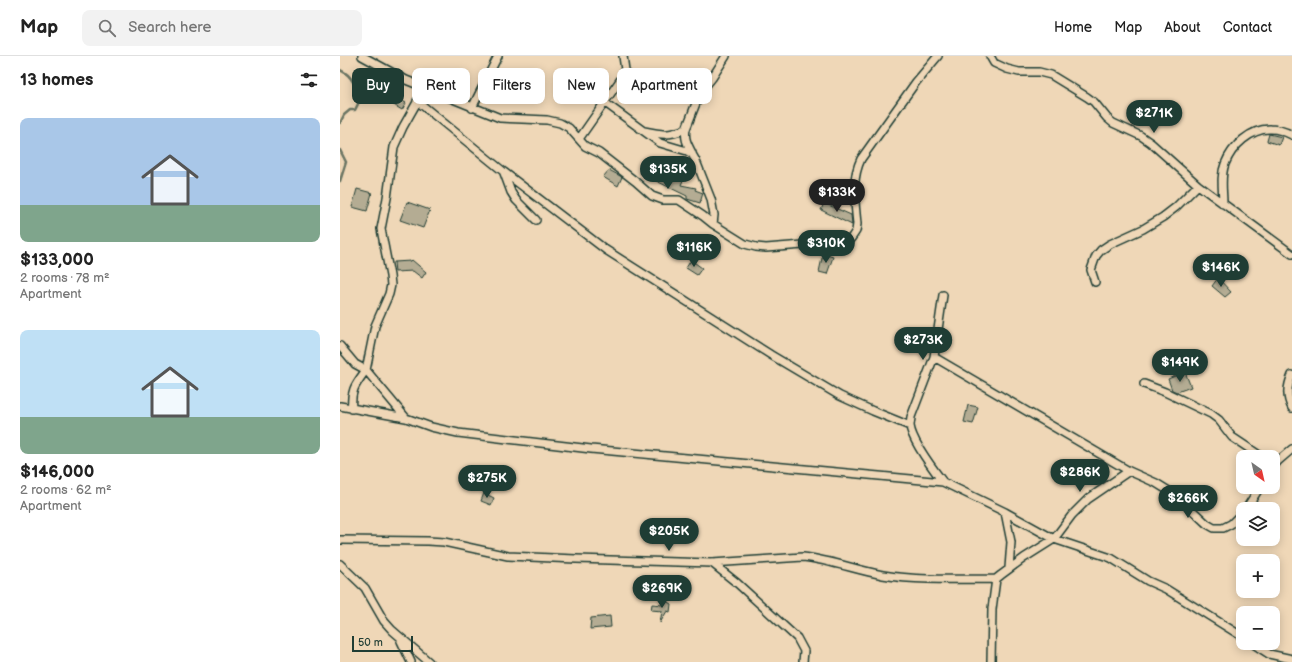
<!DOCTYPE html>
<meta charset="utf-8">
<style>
body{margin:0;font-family:"Balsamiq Sans",sans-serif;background:#f2f2f2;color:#222;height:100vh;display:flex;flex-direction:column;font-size:15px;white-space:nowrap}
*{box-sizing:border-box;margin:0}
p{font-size:13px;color:#767676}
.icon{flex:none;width:22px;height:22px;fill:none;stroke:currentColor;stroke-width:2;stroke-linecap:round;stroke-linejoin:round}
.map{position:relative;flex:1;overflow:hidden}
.panel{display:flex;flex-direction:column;background:#fff;width:340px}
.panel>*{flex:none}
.top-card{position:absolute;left:12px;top:12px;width:380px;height:36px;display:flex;gap:8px}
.needle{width:26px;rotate:146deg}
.buttons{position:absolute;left:896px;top:394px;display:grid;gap:8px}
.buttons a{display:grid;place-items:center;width:44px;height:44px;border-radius:8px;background:#fff;box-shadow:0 2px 10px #0003;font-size:20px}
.scale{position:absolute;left:12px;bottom:10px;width:61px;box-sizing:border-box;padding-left:4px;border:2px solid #1f3d34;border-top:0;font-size:11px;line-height:14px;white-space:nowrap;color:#1f3d34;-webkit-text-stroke:3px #efd7b7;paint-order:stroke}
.price{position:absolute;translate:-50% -34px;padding:0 9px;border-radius:14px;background:#1f3d34;color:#fff;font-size:13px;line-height:26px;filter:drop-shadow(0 1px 2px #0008)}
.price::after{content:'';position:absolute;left:50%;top:24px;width:12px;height:9px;margin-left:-6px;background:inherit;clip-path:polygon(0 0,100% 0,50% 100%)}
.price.current{background:#222;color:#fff}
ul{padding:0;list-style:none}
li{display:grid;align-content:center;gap:8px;height:212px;padding:0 20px}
li span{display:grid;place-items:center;height:124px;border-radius:8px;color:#555}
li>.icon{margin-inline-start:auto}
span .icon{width:72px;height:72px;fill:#fffc;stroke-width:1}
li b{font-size:17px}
h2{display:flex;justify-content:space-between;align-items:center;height:48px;padding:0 20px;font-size:17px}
.pill{padding:0 14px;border-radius:8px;background:#fff;box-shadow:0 2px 10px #0003;font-size:14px;line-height:36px}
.pill.current{background:#1f3d34;color:#fff}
header{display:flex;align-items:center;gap:24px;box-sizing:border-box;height:56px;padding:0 20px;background:#fff;border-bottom:1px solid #e0e0e0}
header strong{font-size:19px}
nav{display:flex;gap:22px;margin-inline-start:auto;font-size:14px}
.search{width:280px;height:36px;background:#f2f2f2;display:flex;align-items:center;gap:10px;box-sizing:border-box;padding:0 14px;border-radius:8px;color:#767676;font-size:15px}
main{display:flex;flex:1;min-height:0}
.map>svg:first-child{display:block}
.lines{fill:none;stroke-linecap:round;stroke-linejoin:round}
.stream{stroke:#6b7563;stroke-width:2.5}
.building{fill:#b4ac93;stroke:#1f3d34}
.minor-casing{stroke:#1f3d34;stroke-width:10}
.minor{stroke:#efd7b7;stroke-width:7}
</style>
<header>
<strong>Map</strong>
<div class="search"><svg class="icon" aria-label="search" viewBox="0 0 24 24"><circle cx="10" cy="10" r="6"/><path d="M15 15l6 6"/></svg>Search here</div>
<nav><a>Home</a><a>Map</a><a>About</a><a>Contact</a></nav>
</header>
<main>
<section class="panel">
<h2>13 homes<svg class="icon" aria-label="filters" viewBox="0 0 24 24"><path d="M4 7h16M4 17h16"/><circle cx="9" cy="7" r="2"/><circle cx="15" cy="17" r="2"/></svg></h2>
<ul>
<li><span style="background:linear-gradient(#a9c7e8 70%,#7fa58c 0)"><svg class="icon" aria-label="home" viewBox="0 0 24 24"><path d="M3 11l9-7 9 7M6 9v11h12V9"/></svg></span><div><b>$133,000</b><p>2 rooms · 78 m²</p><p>Apartment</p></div></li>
<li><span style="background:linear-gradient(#bfe0f5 70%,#7fa58c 0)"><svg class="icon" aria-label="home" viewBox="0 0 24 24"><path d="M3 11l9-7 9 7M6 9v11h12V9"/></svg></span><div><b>$146,000</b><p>2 rooms · 62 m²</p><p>Apartment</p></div></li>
</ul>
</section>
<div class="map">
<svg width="952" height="606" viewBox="0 0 952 606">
<rect width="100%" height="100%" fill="#efd7b7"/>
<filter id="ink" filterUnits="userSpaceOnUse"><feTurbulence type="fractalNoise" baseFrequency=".025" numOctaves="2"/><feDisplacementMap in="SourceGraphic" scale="8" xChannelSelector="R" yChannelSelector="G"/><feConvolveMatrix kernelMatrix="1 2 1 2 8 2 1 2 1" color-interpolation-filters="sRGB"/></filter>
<g filter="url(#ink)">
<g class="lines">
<path class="stream" d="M 0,14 C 14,20 16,32 19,46 L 15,54 L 10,54 L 4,59 L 0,67
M 0,94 L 6,106 L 0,125"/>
</g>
<path class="building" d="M 56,41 L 66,47 L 62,54 L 52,48 Z
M 929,78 L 942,81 L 939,89 L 927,85 Z
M 307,106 L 331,119 L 332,117 L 344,122 L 341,129 L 356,132 L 355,134 L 363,137 L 360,147 L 347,143 L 347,140 L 300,117 Z
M 269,114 L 282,121 L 278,130 L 263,121 Z
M 17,133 L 32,137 L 27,155 L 12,151 Z
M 67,146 L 90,154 L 83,172 L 60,164 Z
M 484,147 L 511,159 L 512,169 L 481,154 Z
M 484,198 L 493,201 L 487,218 L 479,216 L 482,202 L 485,202 Z
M 72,204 L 86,216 L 82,222 L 73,215 L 55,216 L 54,206 L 71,205 Z
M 351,204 L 362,212 L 357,219 L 346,212 Z
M 878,222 L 891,236 L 885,241 L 872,230 Z
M 845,316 L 851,331 L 837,336 L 832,334 L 828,323 Z
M 628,349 L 638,351 L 633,368 L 624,366 Z
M 144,437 L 154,442 L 151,449 L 141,445 Z
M 326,545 L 331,548 L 330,556 L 327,555 L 320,567 L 322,555 L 311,554 L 312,548 L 323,549 Z
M 270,560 L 271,571 L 250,573 L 251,562 Z"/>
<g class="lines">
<defs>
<path id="minor" d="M 22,0 L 66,24 L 160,62 L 207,64 L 220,67 L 229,72 L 245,90 L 259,97 L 295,125 L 312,140 L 323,144 L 339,144 L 363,160 L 373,168 L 405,188 L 416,191 L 426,192 L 463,189 L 490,192 L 502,191 L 507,187 L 512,181 L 516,175 L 517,168 C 515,145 511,124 521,103 L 576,26 L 598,0
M 650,0 L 654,7 L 667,13 L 679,16 L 699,16 L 711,19 L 747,41 L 754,46 L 767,62 L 773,67 L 801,80 L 811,87 L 858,129 L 952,198
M 85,32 L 63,71 L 54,91 L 47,142 L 41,173 L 50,220 L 51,229 L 49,238 L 35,270 L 26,314 L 66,362 L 91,371 L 118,377 L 251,393 L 603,426 L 665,456 L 714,483 L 771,502 L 808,525 L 826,533 L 903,581
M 77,45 L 164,116 L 266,194 L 431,299 L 500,340 L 533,355 L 570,370
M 264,46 L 320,87 L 347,95 L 352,98 L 356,105 L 371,143 L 374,159 L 373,168
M 132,52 L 158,0
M 304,75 C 323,79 328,80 346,73
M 239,83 L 283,20 L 285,14 L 283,0
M 352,97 C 348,89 344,83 346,73 L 360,37 L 372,22 L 386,0
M 164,117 L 171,136 L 176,144 L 196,164
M 883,148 C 883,135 880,120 885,108 C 892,90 911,72 931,73 C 939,73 946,76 952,79
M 755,226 L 751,214 L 756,200 L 761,194 L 770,188 L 803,173 L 823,161 L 836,151 L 858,129
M 0,290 L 15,308 L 26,314 C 16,328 10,334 12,353
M 594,301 L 789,415 L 816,427 L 837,440 L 867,468 L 874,472 L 883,472 L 891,468 L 903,456
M 952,319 C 947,331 946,340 952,352
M 804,328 L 825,336 L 871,358 L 879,364 L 892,381 L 922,401
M 0,350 L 66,362
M 933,411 L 938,405 L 952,393
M 603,426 C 593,413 572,385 570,370 C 570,367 571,364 571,361 L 594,301 L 603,239
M 906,453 L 920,431
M 665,456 L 671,486 L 669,512
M 0,484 L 88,485 L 104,486 L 168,500 L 236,503 L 372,507 L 463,501 C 490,504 516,514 543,519 C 579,525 620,523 656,523
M 372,507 L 397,527 L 457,582 L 464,595 L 463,606
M 0,508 L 25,532 L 44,565 L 52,574 L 89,606
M 61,585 L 71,606
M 912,587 L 929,598 L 952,603
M 651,606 L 652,553 L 656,523 L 661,519 L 684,502 L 714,483 L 732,459 L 748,443 L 789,415"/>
</defs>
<use href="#minor" class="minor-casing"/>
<use href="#minor" class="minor"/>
</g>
</g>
</svg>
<div class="buttons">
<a><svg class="needle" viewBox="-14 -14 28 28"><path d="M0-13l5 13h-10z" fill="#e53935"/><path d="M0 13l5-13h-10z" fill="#767676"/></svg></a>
<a><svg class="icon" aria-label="layers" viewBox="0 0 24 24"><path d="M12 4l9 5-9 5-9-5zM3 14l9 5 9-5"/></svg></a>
<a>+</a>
<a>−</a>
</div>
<div class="scale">50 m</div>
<b class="price" style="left:814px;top:78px">$271K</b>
<b class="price" style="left:328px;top:134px">$135K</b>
<b class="price current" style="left:497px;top:157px">$133K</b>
<b class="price" style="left:486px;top:208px">$310K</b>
<b class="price" style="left:354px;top:212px">$116K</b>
<b class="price" style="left:881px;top:232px">$146K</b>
<b class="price" style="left:583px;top:305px">$273K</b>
<b class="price" style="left:840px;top:327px">$149K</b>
<b class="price" style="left:740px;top:437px">$286K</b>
<b class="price" style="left:147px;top:443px">$275K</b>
<b class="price" style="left:848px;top:463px">$266K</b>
<b class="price" style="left:329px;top:496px">$205K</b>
<b class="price" style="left:322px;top:553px">$269K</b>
<div class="top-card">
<a class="pill current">Buy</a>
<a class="pill">Rent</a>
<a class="pill">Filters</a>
<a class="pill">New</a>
<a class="pill">Apartment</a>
</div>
</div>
</main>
